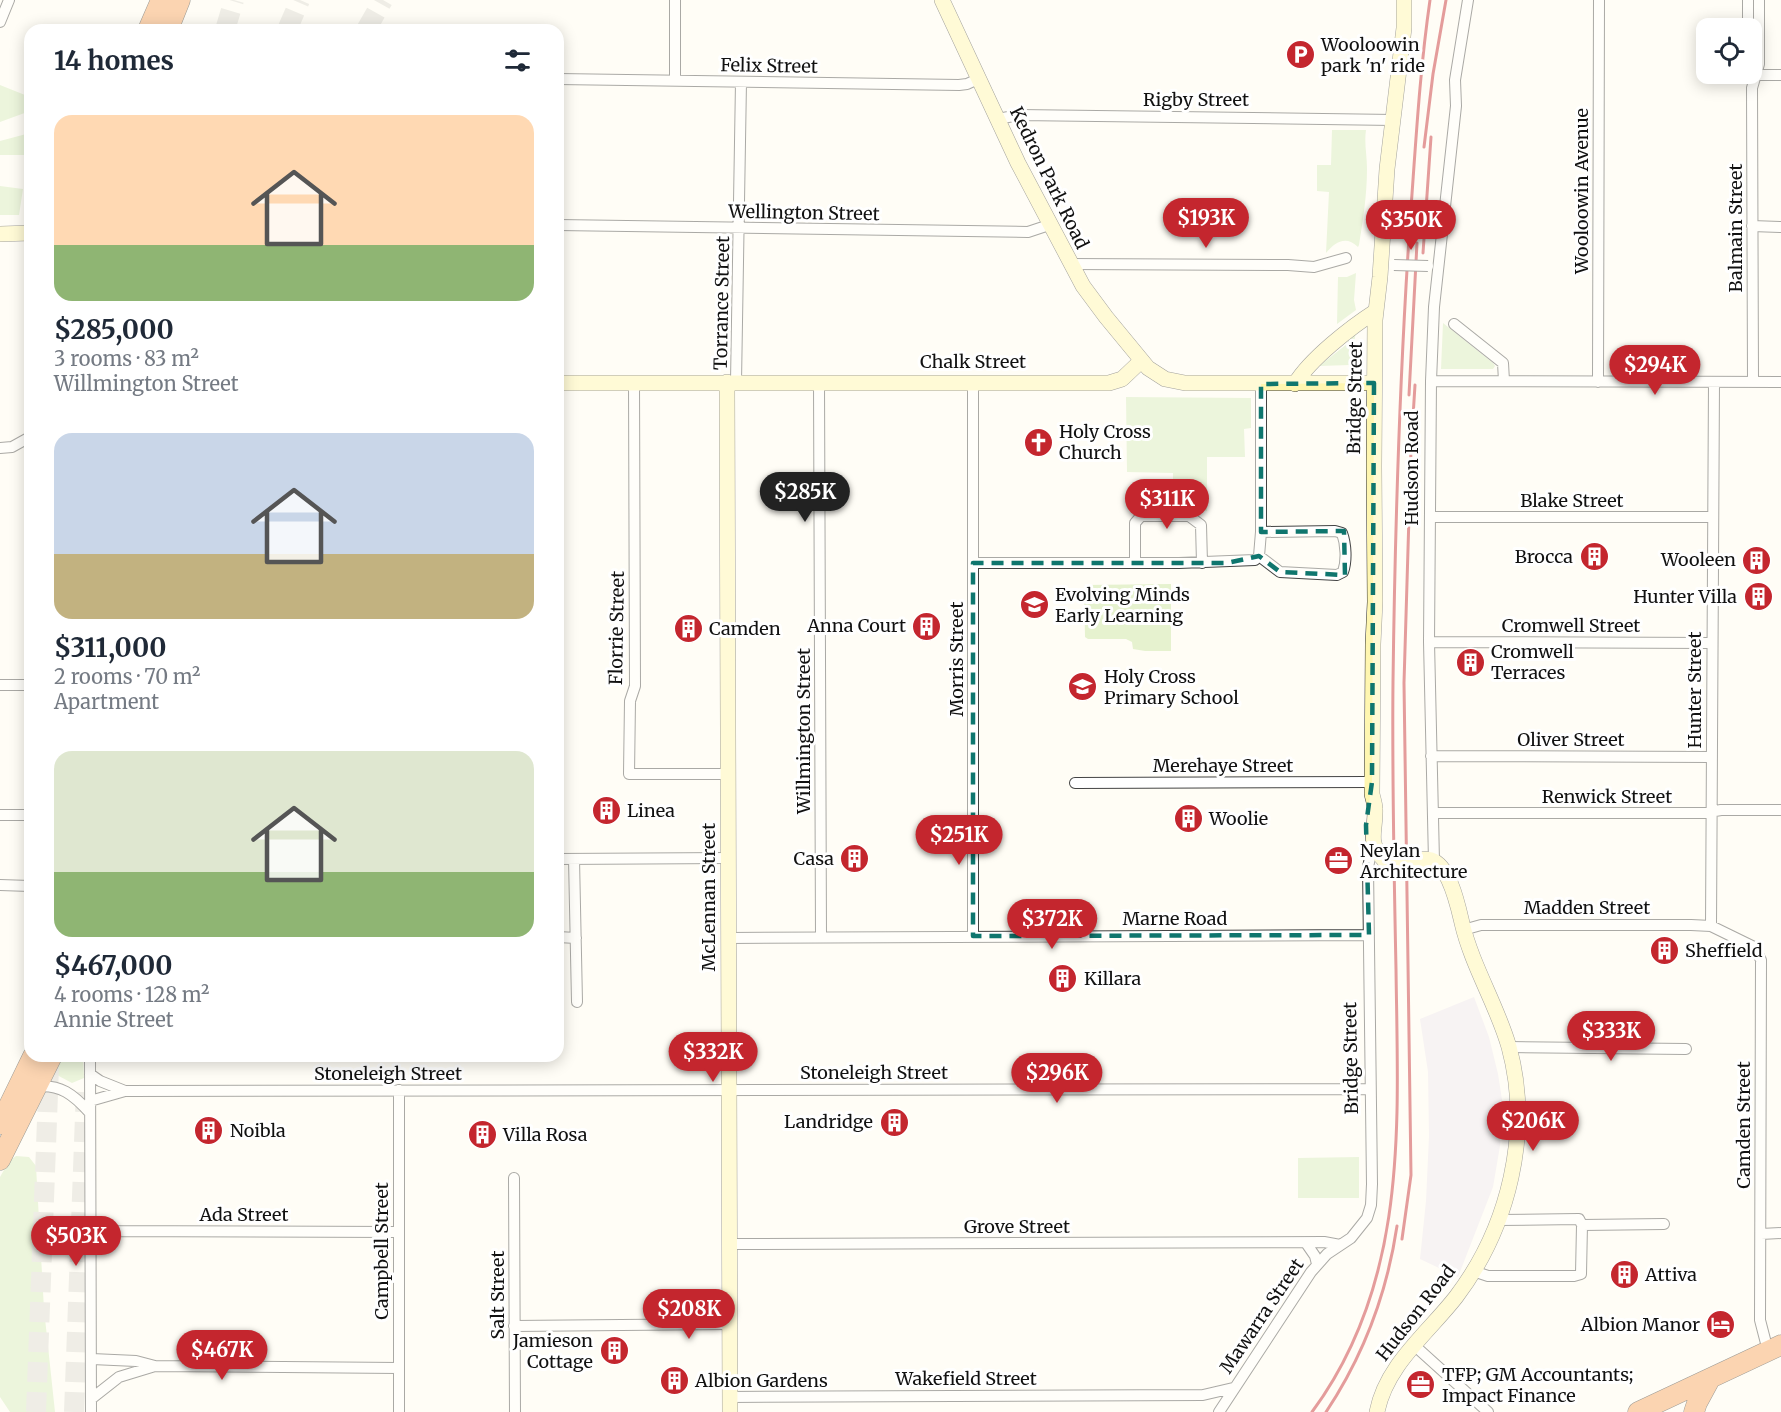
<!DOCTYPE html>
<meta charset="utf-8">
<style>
body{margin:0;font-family:Merriweather,serif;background:#f2f2f3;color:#1f2937;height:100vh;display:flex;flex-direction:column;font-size:22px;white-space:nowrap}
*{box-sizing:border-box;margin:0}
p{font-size:20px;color:#747a83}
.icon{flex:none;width:33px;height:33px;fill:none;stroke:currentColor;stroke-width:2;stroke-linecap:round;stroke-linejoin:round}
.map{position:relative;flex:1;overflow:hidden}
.side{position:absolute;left:24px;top:24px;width:540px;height:1038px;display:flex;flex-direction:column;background:#fff;border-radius:18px;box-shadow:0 3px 15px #0003}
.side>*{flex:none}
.tools{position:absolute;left:1696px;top:18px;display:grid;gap:12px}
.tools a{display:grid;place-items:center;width:66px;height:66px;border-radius:12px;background:#fff;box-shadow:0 3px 15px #0003;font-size:30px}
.price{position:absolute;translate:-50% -51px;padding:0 14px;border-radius:21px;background:#c4262e;color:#fff;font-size:20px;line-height:39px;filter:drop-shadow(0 2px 3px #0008)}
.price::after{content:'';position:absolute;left:50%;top:36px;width:18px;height:14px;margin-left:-9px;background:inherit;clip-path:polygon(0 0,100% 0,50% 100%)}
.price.on{background:#222;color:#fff}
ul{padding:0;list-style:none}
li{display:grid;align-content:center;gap:12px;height:318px;padding:0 30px}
li span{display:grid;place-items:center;height:186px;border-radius:18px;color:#555}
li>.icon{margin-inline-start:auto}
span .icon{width:108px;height:108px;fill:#fffc;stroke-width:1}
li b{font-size:26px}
h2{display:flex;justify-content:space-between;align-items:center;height:72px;padding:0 30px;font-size:26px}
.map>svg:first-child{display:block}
.industrial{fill:#eee6ef}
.green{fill:#d5ebbd}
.pitch{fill:#e6f2cf}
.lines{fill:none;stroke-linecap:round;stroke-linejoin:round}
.highway-tunnel{stroke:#dbdad3;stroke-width:20;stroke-dasharray:20 10;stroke-linecap:butt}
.street-casing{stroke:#444;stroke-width:12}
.secondary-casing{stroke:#333;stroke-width:16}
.highway-casing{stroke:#222;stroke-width:21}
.street{stroke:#fff;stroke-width:10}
.secondary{stroke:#fff6b0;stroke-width:15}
.highway{stroke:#f5a25d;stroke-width:20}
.rail{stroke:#c4262e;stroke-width:3}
.street-bridge-casing{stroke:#444;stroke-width:12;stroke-linecap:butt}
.secondary-bridge-casing{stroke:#333;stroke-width:16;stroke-linecap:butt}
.street-bridge{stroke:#fff;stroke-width:10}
.secondary-bridge{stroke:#fff6b0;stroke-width:15}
.marked{fill:none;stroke:#0f766e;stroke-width:4.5;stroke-dasharray:12 8;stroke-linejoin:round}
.labels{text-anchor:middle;stroke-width:6;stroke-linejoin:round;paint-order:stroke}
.poi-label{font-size:18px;fill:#111;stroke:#fff;text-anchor:start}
.street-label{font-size:18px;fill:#111;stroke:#fff}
</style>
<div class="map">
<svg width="1781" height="1412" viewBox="0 0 1781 1412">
<rect width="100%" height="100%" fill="#fffdf5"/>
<path class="industrial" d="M 1474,997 L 1489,1037 L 1498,1074 L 1503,1106 L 1500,1146 L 1493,1187 L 1458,1277 L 1420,1259 L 1426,1201 L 1429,1136 L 1428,1072 L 1420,1019 Z"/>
<path class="green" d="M 0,85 L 30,97 L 30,111 L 0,122 Z
M 1332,130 L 1366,130 C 1364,143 1367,155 1367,169 C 1367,195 1363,220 1359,245 L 1358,247 C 1346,235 1335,242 1326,253 L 1329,192 L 1317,191 L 1317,165 L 1331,165 Z
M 30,133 L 30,155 L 0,155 L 0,141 Z
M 0,186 L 23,189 L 19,215 L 0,215 Z
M 1356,273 L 1354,300 L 1356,310 L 1337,324 L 1338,277 L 1347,277 Z
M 1443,323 L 1493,363 L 1495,366 L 1493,369 L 1441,369 Z
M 1356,332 L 1350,365 L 1319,366 L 1347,344 L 1351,336 Z
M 1126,397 L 1251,398 L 1251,428 L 1244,429 L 1245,457 L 1207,457 L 1207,511 L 1173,508 L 1173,473 L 1127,472 Z
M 63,1056 L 83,1056 L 84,1078 L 72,1083 L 55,1074 Z
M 16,1156 L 29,1157 L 36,1166 L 44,1309 L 55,1412 L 10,1412 L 0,1397 L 0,1177 L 9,1161 Z
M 1359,1157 L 1359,1198 L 1298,1198 L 1298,1158 Z"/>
<path class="pitch" d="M 1171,584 L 1171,651 L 1145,651 L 1133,649 L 1132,642 L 1126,639 L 1088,639 L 1085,637 L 1084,585 Z"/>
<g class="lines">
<path class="highway-tunnel" d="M 225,30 L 234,0
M 287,30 L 300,0
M 366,30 L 383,0
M 36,1412 L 49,1067
M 74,1412 L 86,1089"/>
<defs>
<path id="street" d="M 675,0 L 675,81
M 0,22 L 9,0
M 1748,28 L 1748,0
M 1752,73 L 1756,75 L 1781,75
M 558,79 L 959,85 L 967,84 L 978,79
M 998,119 L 1019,115 L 1394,120
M 558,225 L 1028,232 L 1049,225
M 1752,226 L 1781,227
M 1070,264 L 1288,265 L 1314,267 L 1346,258
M 1454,324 L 1503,363 L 1504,381
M 1431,381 L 1781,382
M 634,382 L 635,686 L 630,701 L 629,774 L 728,774
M 736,382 L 741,82
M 819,382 L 821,937
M 1598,382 L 1599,0
M 1753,382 L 1752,88 L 1759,64 L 1759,0
M 0,448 L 12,447 L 30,437
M 1432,517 L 1713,517
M 1259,556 L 1280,572 L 1337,575 L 1343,572 C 1347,561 1346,544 1342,533 L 1335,531 L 1261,532
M 973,563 L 1179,563 L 1255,560 L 1259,556 L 1261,532 L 1261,384
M 1135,563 L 1135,523 L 1141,516 L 1189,516 L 1201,525 L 1202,563
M 1429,642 L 1712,643
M 0,685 L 30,685
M 1431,756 L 1712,757
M 1075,783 L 1372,782
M 1433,813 L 1703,813 L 1721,810 L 1781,810
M 0,815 L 30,815
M 558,859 L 729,858
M 574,859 L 577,1002
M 1434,861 L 1429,642 L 1431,381 L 1434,307 L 1456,106 L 1455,80 L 1468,0
M 0,885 L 30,886
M 1711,926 L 1714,382
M 1463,930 L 1481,925 L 1691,925 L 1711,926 L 1754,947 L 1761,960 L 1760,1320 L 1768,1351
M 973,936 L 973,382
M 558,937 L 576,938
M 729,938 L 1369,935
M 1509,1047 L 1686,1049
M 90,1056 L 91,1412
M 90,1074 L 100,1081 L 125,1091
M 34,1087 C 60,1083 74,1095 90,1113
M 90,1101 L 125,1091 L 1370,1089
M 514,1178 L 515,1412
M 1582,1225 L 1664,1224
M 90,1231 L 398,1232
M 1761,1234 L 1781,1233
M 1306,1243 L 1315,1256 L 1317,1264
M 729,1244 L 1324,1242 L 1340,1245
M 1473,1271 L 1488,1276 L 1574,1276 L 1581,1274 L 1582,1225 L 1579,1219 L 1498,1220
M 514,1326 L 729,1324
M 1415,1346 L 1488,1412
M 92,1359 L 136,1361 L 155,1366 L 399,1368
M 730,1397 L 1203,1395 L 1233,1388
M 91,1399 L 119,1377 L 155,1366
M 399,1412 L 399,1090
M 1219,1412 L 1311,1272 L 1327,1254 L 1351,1238 L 1367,1218 L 1371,1205 L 1372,1184 L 1368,867 L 1370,858"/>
<path id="secondary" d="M 942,0 L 1018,163 L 1083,286 L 1106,317 L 1148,368 L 1165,379 L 1185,383 L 1374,383
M 0,234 L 30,233
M 727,382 L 730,1412
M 558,383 L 1109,383 L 1122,379 L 1141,361
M 1295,384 C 1310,359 1351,327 1376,311
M 1385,861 C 1366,842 1376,832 1375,809 C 1375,804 1373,799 1372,794 L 1373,644 L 1375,602 L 1374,466 L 1375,320 L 1380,277 L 1387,169 L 1404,28 L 1404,0
M 1377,1412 C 1386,1365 1428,1333 1456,1297 C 1509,1227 1532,1132 1509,1047 C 1497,1005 1472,966 1462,923 C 1458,906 1450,866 1431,860 C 1425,858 1419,860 1413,862"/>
<path id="highway" d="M 148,30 L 161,0
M 168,30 L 180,0
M 0,1124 L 33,1056
M 0,1160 L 52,1056
M 1638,1412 L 1781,1345
M 1694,1412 L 1697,1403 L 1710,1379"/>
</defs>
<use href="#street" class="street-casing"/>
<use href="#secondary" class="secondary-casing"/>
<use href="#highway" class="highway-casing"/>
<use href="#street" class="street"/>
<use href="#secondary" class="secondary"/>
<use href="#highway" class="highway"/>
<path class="rail" d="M 1424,147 L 1433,74 L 1446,0
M 1423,253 L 1431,137
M 1409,395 L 1417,243
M 1402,1239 L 1411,1175 L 1404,683 L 1411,449 L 1415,385
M 1312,1412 C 1409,1281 1398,1124 1396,969 C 1394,874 1392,778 1393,682 C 1395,524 1400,365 1411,208 C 1416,139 1420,69 1430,0
M 1326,1412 C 1364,1355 1387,1293 1397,1226"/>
<defs>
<path id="street-bridge" d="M 1394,265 L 1428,266"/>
<path id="secondary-bridge" d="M 1385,861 L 1413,862"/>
</defs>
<use href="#street-bridge" class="street-bridge-casing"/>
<use href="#secondary-bridge" class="secondary-bridge-casing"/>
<use href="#street-bridge" class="street-bridge"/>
<use href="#secondary-bridge" class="secondary-bridge"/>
</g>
<path d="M0 0H1781V1412H0ZM 1374,383 L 1372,782 L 1366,825 L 1369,935 L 973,936 L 973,563 L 1227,563 L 1259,556 L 1280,572 L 1345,575 L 1344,531 L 1261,532 L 1261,384 Z" fill="#fffdf5" fill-opacity=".55" fill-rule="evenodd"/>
<path class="marked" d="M 1374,383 L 1372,782 L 1366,825 L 1369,935 L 973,936 L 973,563 L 1227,563 L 1259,556 L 1280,572 L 1345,575 L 1344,531 L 1261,532 L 1261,384 Z"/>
<defs>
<symbol id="parking-disc" viewBox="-11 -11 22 22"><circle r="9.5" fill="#c4262e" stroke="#fff"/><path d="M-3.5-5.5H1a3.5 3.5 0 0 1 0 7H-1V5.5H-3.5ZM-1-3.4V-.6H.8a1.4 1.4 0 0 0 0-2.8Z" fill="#fff"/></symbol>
<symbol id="church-disc" viewBox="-11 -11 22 22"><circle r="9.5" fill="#c4262e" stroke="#fff"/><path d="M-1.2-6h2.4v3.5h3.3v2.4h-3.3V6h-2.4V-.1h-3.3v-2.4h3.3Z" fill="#fff"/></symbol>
<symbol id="building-disc" viewBox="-11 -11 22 22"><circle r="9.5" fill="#c4262e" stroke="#fff"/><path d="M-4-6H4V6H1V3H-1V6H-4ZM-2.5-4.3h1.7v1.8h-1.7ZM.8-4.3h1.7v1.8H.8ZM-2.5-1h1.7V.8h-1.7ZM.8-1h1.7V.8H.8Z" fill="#fff"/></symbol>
<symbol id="school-disc" viewBox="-11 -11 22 22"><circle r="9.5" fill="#c4262e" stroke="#fff"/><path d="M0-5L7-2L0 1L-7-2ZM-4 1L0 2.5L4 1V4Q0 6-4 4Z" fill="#fff"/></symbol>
<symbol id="office-disc" viewBox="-11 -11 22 22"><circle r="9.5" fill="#c4262e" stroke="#fff"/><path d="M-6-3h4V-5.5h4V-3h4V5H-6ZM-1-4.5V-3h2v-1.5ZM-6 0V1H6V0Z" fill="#fff"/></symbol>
<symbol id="hotel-disc" viewBox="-11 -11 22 22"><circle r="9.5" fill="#c4262e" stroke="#fff"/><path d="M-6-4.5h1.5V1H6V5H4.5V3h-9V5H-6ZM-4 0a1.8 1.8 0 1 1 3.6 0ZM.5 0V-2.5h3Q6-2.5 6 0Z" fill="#fff"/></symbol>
</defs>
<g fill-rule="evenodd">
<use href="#parking-disc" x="1284" y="38" width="33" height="33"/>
<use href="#church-disc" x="1022" y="426" width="33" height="33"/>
<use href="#building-disc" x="1578" y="540" width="33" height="33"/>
<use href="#building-disc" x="1740" y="544" width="33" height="33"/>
<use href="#building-disc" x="1742" y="580" width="33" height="33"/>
<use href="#school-disc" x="1018" y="588" width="33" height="33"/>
<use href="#building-disc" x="910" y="610" width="33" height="33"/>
<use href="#building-disc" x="672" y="612" width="33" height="33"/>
<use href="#building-disc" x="1454" y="646" width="33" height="33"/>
<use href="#school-disc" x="1066" y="670" width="33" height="33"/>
<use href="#building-disc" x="590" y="794" width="33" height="33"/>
<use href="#building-disc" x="1172" y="802" width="33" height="33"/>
<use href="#building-disc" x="838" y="842" width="33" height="33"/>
<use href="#office-disc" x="1322" y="844" width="33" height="33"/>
<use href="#building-disc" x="1648" y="934" width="33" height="33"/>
<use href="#building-disc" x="1046" y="962" width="33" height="33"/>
<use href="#building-disc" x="878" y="1106" width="33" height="33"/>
<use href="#building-disc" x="192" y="1114" width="33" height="33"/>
<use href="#building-disc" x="466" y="1118" width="33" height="33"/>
<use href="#building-disc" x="1608" y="1258" width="33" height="33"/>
<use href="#hotel-disc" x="1704" y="1308" width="33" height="33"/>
<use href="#building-disc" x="598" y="1334" width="33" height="33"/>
<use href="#building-disc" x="658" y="1364" width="33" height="33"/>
<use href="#office-disc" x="1404" y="1368" width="33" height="33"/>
</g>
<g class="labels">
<g class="poi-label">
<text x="1321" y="51">Wooloowin<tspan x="1321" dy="21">park 'n' ride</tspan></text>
<text x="1059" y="438">Holy Cross<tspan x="1059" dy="21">Church</tspan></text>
<text x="1573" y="563" text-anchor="end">Brocca</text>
<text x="1736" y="566" text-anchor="end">Wooleen</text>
<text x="1055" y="601">Evolving Minds<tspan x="1055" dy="21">Early Learning</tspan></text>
<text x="1737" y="603" text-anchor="end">Hunter Villa</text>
<text x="906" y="632" text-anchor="end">Anna Court</text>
<text x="709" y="635">Camden</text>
<text x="1491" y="658">Cromwell<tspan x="1491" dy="21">Terraces</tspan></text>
<text x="1104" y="683">Holy Cross<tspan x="1104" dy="21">Primary School</tspan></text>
<text x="627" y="817">Linea</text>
<text x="1209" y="825">Woolie</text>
<text x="1360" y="857">Neylan<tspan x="1360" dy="21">Architecture</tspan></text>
<text x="834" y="865" text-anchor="end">Casa</text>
<text x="1685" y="957">Sheffield</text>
<text x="1084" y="985">Killara</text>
<text x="873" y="1128" text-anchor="end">Landridge</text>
<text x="230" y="1137">Noibla</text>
<text x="503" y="1141">Villa Rosa</text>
<text x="1645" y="1281">Attiva</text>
<text x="1700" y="1331" text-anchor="end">Albion Manor</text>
<text x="593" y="1347" text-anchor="end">Jamieson<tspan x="593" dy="21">Cottage</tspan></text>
<text x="1442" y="1381">TFP; GM Accountants;<tspan x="1442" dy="21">Impact Finance</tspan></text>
<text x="695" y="1387">Albion Gardens</text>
</g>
<g class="street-label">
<text transform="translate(769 66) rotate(1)" y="6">Felix Street</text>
<text x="1196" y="106">Rigby Street</text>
<text transform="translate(1049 178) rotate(64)" y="6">Kedron Park Road</text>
<text transform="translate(1582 191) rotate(-90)" y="6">Wooloowin Avenue</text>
<text transform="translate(804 213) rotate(1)" y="6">Wellington Street</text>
<text transform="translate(1736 228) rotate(-90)" y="6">Balmain Street</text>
<text transform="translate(722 303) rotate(-89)" y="6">Torrance Street</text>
<text x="973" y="368">Chalk Street</text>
<text transform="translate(1355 398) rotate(-89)" y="6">Bridge Street</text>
<text transform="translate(1412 468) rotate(-90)" y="6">Hudson Road</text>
<text x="1572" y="507">Blake Street</text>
<text x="1571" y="632">Cromwell Street</text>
<text transform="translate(617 628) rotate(-89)" y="6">Florrie Street</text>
<text transform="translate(957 659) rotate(-90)" y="6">Morris Street</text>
<text transform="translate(1695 690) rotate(-90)" y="6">Hunter Street</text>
<text transform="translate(804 731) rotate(-90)" y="6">Willmington Street</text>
<text x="1571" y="746">Oliver Street</text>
<text x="1223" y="772">Merehaye Street</text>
<text x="1607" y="803">Renwick Street</text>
<text transform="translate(709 897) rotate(-90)" y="6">McLennan Street</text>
<text x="1587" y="914">Madden Street</text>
<text x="1175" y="925">Marne Road</text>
<text transform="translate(1351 1058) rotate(-91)" y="6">Bridge Street</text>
<text x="874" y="1079">Stoneleigh Street</text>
<text x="388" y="1080">Stoneleigh Street</text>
<text transform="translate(1744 1125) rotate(-90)" y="6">Camden Street</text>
<text x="244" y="1221">Ada Street</text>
<text x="1017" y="1233">Grove Street</text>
<text transform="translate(382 1251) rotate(-90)" y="6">Campbell Street</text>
<text transform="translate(498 1295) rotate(-90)" y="6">Salt Street</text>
<text transform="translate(1416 1313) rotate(-52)" y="6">Hudson Road</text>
<text transform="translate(1262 1316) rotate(-56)" y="6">Mawarra Street</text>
<text x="966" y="1385">Wakefield Street</text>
</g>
</g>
</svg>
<div class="tools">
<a><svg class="icon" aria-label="locate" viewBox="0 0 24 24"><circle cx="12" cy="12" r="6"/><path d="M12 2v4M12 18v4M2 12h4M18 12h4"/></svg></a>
</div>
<b class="price" style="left:1206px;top:249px">$193K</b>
<b class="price" style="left:1411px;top:251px">$350K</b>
<b class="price" style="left:1655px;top:396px">$294K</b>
<b class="price on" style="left:805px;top:523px">$285K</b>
<b class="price" style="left:1167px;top:530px">$311K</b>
<b class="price" style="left:959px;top:866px">$251K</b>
<b class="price" style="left:1052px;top:950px">$372K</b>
<b class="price" style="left:1611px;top:1062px">$333K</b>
<b class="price" style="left:713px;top:1083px">$332K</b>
<b class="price" style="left:1057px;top:1104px">$296K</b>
<b class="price" style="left:1533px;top:1152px">$206K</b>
<b class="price" style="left:76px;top:1267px">$503K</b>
<b class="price" style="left:689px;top:1340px">$208K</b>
<b class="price" style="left:222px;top:1381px">$467K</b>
<section class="side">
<h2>14 homes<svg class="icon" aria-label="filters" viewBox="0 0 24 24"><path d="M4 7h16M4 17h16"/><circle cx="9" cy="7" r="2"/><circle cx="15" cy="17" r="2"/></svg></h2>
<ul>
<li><span style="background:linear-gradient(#ffd9b3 70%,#8fb573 0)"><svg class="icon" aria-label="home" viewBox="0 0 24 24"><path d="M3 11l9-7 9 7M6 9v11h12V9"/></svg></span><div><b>$285,000</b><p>3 rooms · 83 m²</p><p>Willmington Street</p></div></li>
<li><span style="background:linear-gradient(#c9d6e8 65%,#c2b280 0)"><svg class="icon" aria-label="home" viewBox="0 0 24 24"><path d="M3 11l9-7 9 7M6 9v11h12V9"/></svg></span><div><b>$311,000</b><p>2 rooms · 70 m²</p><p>Apartment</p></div></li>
<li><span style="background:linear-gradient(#dfe7d0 65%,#8fb573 0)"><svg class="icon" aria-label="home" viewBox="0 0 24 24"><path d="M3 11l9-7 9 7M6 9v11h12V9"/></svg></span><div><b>$467,000</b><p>4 rooms · 128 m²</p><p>Annie Street</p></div></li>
</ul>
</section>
</div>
